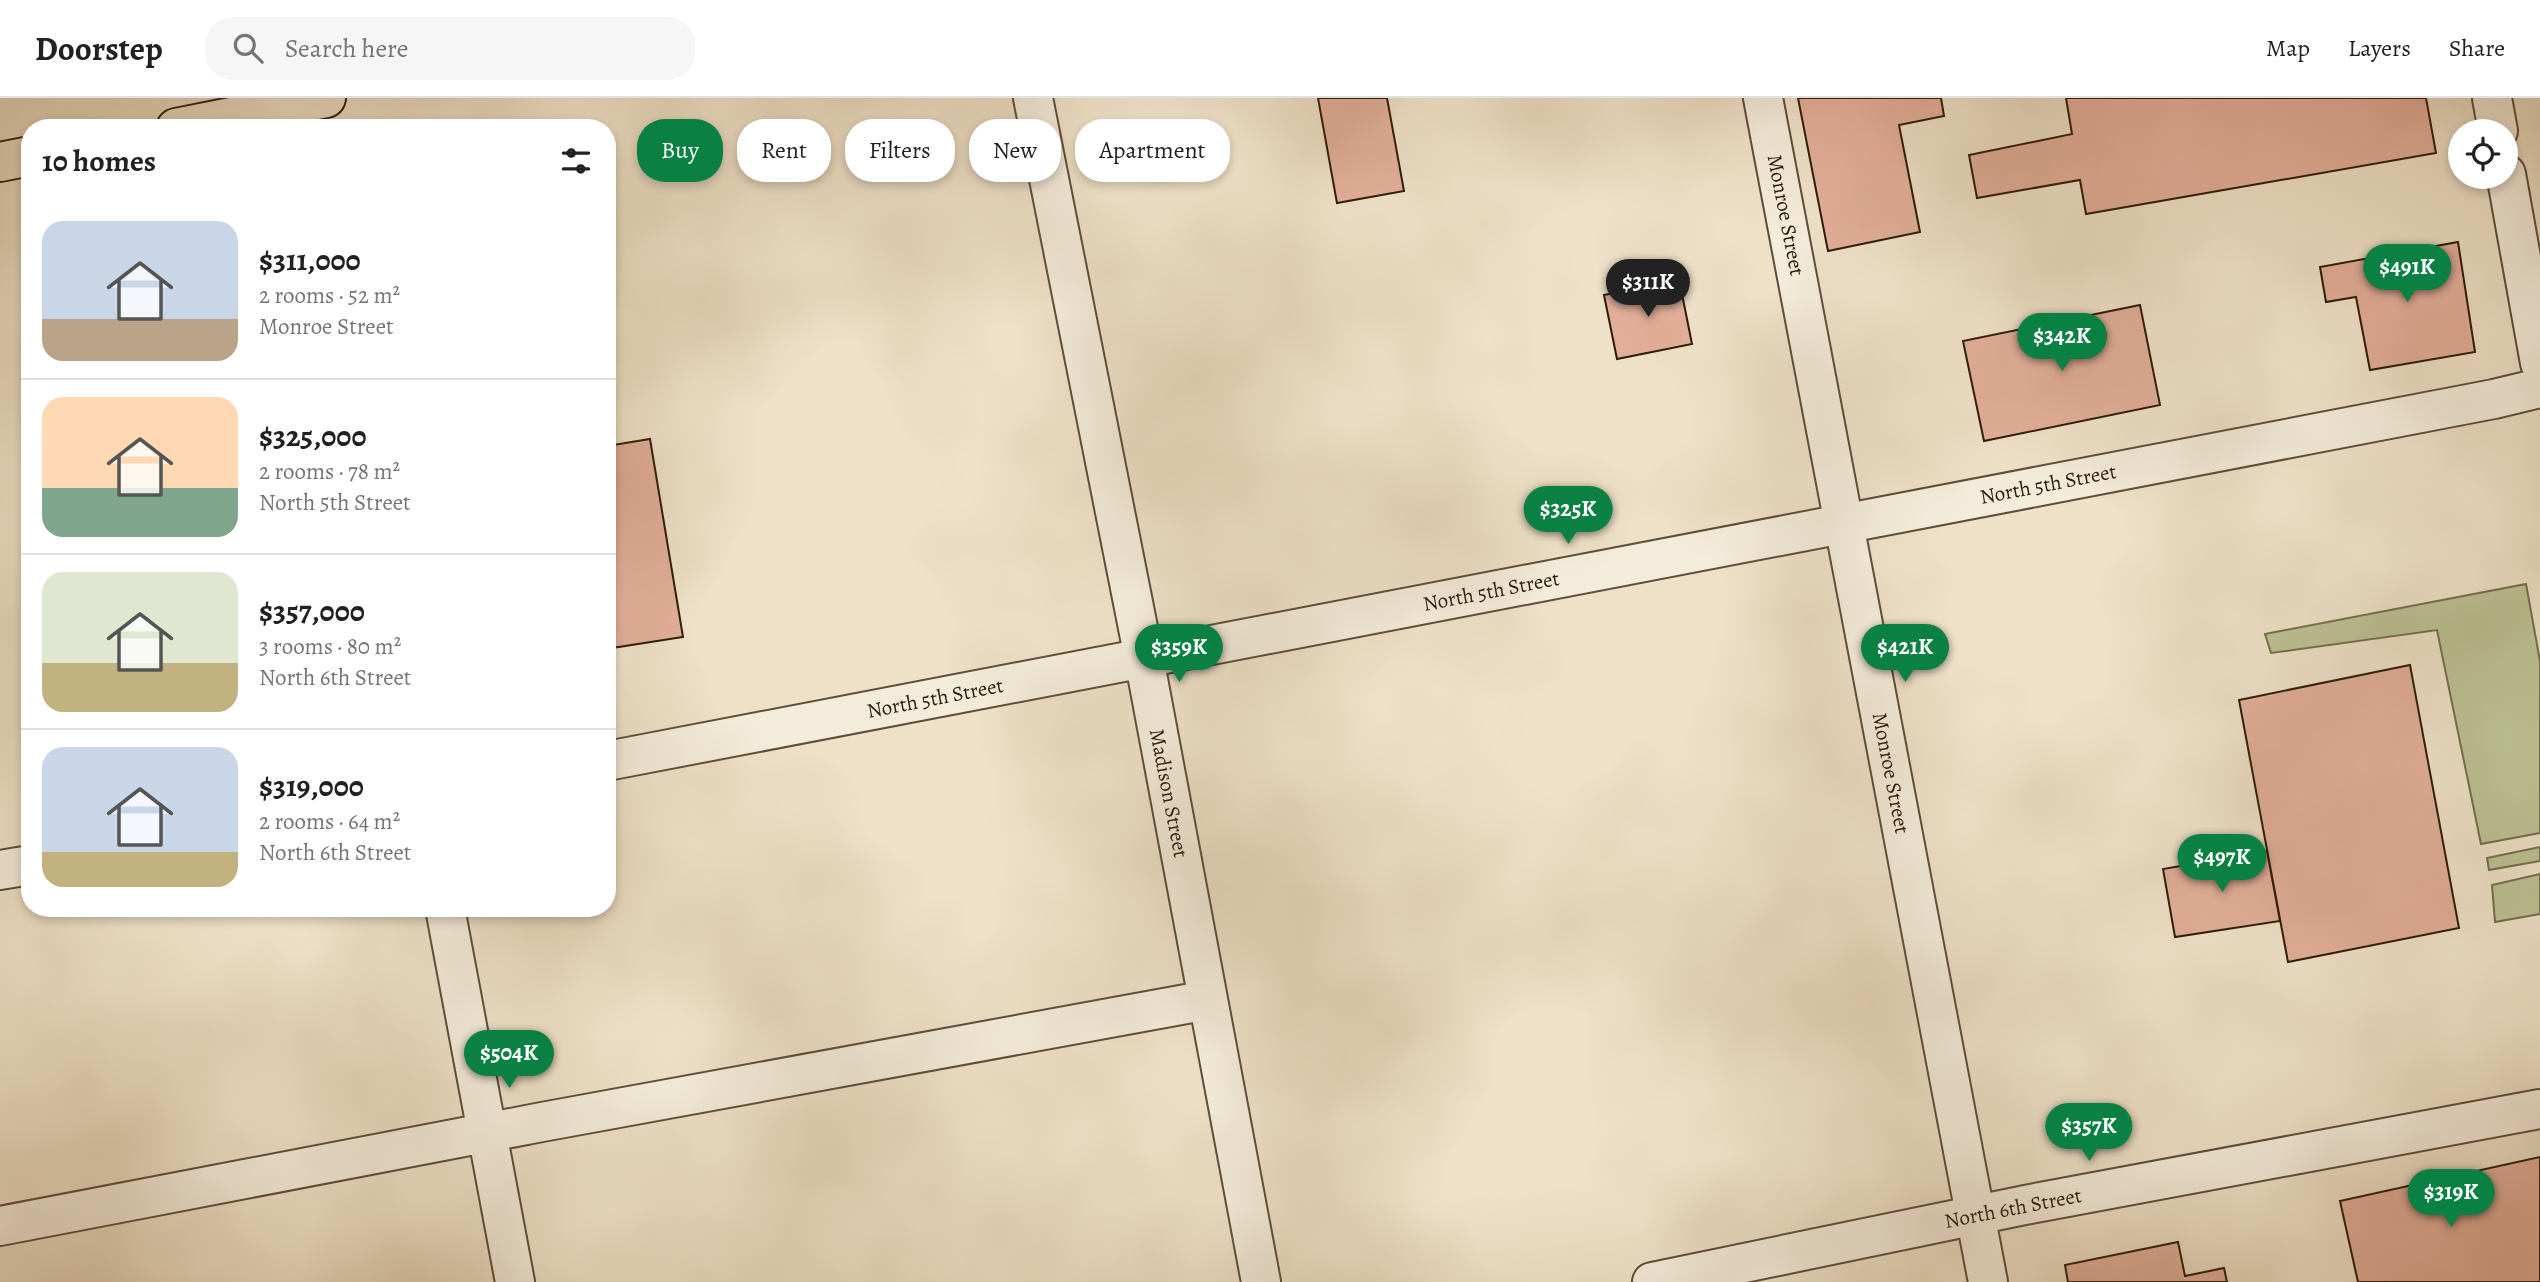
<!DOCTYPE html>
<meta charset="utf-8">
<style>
body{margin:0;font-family:Alegreya,serif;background:#f6f6f6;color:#202124;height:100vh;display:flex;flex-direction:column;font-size:26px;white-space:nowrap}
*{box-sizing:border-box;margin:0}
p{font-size:23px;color:#757577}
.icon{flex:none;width:38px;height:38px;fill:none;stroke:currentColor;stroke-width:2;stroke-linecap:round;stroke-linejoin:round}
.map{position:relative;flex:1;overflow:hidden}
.panel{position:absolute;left:21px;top:21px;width:595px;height:798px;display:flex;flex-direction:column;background:#fff;border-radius:28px;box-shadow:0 4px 10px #0003}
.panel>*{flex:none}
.hud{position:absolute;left:637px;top:21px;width:665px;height:63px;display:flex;gap:14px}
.buttons{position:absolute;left:2448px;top:21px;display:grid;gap:14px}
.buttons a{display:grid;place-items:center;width:70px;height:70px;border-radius:50%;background:#fff;box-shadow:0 4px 10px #0003;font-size:35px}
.price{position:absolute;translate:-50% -60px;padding:0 16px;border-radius:24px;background:#0b8043;color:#fff;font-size:23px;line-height:46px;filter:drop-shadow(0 2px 4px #0008)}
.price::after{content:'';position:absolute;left:50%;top:42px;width:21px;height:16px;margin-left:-10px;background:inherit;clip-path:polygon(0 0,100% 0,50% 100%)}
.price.on{background:#222;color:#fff}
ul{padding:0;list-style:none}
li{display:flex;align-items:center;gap:21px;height:175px;padding:0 21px}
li+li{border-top:2px solid #e0e0e0}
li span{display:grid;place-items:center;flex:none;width:196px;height:140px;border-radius:21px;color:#555}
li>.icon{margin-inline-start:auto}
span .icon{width:84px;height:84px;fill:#fffc;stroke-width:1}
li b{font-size:30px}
h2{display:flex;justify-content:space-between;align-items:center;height:84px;padding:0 21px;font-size:30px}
.tag{padding:0 24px;border-radius:28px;background:#fff;box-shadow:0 4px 10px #0003;font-size:24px;line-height:63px}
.tag.on{background:#0b8043;color:#fff}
header{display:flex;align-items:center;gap:42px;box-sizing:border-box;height:98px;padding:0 35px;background:#fff;border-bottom:2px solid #e0e0e0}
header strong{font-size:33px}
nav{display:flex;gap:38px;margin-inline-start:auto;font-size:24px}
.search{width:490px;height:63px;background:#f6f6f6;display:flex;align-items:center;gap:18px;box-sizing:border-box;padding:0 24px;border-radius:28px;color:#757577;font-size:26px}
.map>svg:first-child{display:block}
.green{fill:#bcc294;stroke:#746f4f;stroke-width:2}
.building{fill:#e2ae99;stroke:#2d1c0a;stroke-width:2}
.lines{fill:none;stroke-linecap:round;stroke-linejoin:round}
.minor-casing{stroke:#5d4d3a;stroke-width:42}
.major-casing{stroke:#2d1c0a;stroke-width:42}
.minor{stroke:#f4ecdb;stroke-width:38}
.major{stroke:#eee1c8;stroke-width:38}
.labels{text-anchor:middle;stroke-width:5;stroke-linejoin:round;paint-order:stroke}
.street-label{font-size:21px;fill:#2d1c0a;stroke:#f4ecdb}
</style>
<header>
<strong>Doorstep</strong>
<div class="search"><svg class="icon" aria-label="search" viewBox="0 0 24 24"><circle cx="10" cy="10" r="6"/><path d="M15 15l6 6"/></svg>Search here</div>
<nav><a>Map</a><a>Layers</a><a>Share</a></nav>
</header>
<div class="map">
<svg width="2540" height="1184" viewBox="0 0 2540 1184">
<rect width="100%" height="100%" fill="#eee1c8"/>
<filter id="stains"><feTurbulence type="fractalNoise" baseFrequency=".00286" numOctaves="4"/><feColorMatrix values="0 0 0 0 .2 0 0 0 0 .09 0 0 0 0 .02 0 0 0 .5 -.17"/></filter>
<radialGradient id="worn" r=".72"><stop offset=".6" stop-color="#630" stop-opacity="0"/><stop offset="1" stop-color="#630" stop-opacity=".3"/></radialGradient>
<path class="green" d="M 2526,486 L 2540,563 L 2540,735 L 2481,746 L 2437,532 L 2271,555 L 2265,536 Z
M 2540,749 L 2540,763 L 2489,772 L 2487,760 Z
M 2540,776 L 2540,816 L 2495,824 L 2492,787 Z"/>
<path class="building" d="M 1318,0 L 1387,0 L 1404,93 L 1337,105 Z
M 1798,0 L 1941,0 L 1944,18 L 1899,27 L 1920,134 L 1828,153 Z
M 2066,0 L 2426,0 L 2436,55 L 2086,116 L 2080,82 L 1977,100 L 1969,57 L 2072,36 Z
M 2458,144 L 2475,254 L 2370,272 L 2356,199 L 2326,204 L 2320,169 Z
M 1679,181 L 1692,246 L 1617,261 L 1604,197 Z
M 2140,207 L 2160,307 L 1984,343 L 1963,243 Z
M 650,341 L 683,539 L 612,550 L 607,521 L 607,348 Z
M 2410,567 L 2459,830 L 2288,864 L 2239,602 Z
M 2267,753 L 2280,823 L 2175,839 L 2163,771 Z
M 2540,1059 L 2540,1184 L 2358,1184 L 2340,1103 Z
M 2178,1144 L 2185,1178 L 2224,1170 L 2227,1184 L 2068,1184 L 2065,1167 Z"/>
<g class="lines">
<defs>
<path id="minor" d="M 1033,0 L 1144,560 L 1261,1184
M 1763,0 L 1988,1184
M 2492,0 L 2498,33
M 2506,76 L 2540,265
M 607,663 L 2494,301 L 2540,290
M 0,772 L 30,767
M 445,810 L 515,1184
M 0,1128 L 542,1024 L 1208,902
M 1652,1184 L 2025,1107 L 2540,1011"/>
<path id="major" d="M 176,30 L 326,0
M 0,64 L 30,58"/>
</defs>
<use href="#minor" class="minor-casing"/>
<use href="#major" class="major-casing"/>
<use href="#minor" class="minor"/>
<use href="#major" class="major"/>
</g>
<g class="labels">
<g class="street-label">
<text transform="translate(1786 117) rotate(79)" y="7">Monroe Street</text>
<text transform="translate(2048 386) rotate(-11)" y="7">North 5th Street</text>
<text transform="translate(1491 493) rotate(-11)" y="7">North 5th Street</text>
<text transform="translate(935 600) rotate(-11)" y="7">North 5th Street</text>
<text transform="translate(1891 675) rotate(79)" y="7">Monroe Street</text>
<text transform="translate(1169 695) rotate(79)" y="7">Madison Street</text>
<text transform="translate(2013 1110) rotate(-11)" y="7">North 6th Street</text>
</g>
</g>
<rect width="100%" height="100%" filter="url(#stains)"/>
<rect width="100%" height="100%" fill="url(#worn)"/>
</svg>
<div class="buttons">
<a><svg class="icon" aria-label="locate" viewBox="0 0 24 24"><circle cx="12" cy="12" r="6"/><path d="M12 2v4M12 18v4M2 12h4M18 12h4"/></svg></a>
</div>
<b class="price" style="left:2407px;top:206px">$491K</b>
<b class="price on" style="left:1648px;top:221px">$311K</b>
<b class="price" style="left:2062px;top:275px">$342K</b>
<b class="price" style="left:1568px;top:448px">$325K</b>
<b class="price" style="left:1179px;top:586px">$359K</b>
<b class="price" style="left:1905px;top:586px">$421K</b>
<b class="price" style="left:2222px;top:796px">$497K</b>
<b class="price" style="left:509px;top:992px">$504K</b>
<b class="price" style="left:2089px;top:1065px">$357K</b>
<b class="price" style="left:2451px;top:1131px">$319K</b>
<div class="hud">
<a class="tag on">Buy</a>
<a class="tag">Rent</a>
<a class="tag">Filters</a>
<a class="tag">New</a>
<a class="tag">Apartment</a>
</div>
<section class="panel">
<h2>10 homes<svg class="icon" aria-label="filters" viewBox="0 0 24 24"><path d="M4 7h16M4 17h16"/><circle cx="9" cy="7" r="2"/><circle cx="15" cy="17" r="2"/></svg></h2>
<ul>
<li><span style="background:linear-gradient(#c9d6e8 70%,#b9a48a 0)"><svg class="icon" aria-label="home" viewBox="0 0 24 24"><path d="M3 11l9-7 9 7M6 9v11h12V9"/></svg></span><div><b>$311,000</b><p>2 rooms · 52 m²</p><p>Monroe Street</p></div></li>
<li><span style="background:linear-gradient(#ffd9b3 65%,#7fa58c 0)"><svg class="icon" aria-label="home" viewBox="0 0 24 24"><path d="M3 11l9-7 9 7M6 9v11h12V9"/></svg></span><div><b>$325,000</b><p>2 rooms · 78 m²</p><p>North 5th Street</p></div></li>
<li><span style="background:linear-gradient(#dfe7d0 65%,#c2b280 0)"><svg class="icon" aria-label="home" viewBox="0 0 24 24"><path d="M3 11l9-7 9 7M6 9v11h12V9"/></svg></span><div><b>$357,000</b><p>3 rooms · 80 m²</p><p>North 6th Street</p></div></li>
<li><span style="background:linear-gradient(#c9d6e8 75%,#c2b280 0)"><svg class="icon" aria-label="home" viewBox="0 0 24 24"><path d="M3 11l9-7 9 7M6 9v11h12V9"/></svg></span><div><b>$319,000</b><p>2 rooms · 64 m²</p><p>North 6th Street</p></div></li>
</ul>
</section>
</div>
